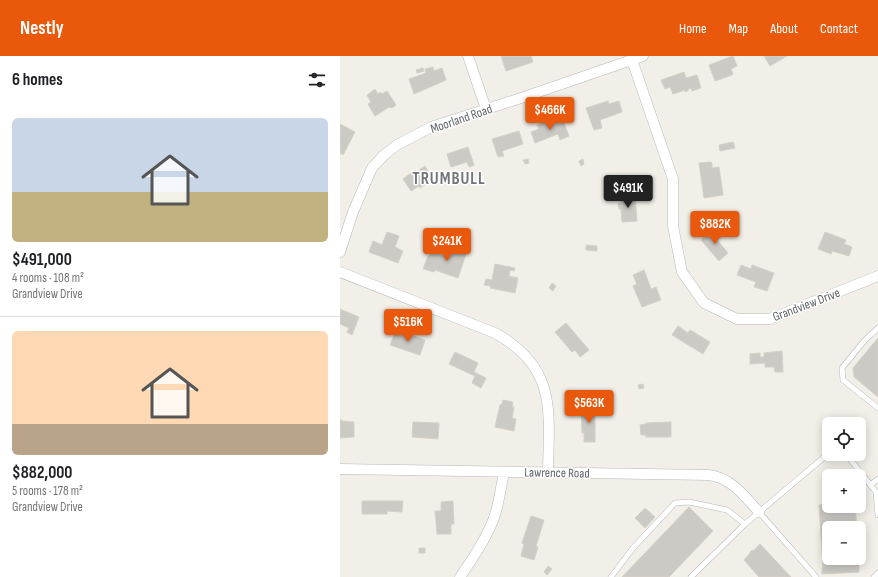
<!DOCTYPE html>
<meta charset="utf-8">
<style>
body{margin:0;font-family:"Sofia Sans Condensed",sans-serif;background:#f6f6f6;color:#202124;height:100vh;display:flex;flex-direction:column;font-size:15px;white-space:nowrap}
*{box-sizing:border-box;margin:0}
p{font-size:13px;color:#757577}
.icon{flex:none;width:22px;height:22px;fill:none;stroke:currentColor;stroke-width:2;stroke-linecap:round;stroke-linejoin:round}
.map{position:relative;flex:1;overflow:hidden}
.drawer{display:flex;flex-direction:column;background:#fff;width:340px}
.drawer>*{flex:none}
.buttons{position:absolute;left:482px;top:361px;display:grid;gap:8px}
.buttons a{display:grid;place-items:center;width:44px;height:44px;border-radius:6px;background:#fff;box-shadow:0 2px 10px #0003;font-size:20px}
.price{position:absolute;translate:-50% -34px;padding:0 9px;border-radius:4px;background:#ea580c;color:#fff;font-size:13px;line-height:26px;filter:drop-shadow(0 1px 2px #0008)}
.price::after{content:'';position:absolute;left:50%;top:24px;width:12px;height:9px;margin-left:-6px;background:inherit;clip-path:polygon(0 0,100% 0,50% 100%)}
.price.on{background:#222;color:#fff}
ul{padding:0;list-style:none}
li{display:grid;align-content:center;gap:8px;height:212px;padding:0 12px}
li+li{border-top:1px solid #e0e0e0}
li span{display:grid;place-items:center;height:124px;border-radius:6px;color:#555}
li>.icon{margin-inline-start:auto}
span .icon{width:72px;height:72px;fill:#fffc;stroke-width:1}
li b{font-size:17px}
h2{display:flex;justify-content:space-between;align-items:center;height:48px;padding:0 12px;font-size:17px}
header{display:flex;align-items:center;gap:24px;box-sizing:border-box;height:56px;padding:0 20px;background:#ea580c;color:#fff}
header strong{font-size:19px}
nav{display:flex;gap:22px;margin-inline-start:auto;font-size:14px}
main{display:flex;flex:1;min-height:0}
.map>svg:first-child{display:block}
.building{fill:#cccac5;stroke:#d6d1c6}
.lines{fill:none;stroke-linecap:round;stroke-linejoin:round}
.service-casing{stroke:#b5b8bc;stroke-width:6}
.minor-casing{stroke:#b5b8bc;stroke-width:11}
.service{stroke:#fff;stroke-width:5}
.minor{stroke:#fff;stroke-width:10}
.labels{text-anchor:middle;stroke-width:3;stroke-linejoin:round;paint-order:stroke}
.street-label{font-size:13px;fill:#5f6368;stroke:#fff}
.district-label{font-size:17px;font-weight:bold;letter-spacing:1px;fill:#70757a;stroke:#fff}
</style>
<header>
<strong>Nestly</strong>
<nav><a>Home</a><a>Map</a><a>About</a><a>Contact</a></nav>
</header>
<main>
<section class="drawer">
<h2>6 homes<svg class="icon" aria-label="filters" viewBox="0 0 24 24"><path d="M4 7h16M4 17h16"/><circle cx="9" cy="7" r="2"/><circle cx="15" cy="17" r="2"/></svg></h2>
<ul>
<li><span style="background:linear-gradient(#c9d6e8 60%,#c2b280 0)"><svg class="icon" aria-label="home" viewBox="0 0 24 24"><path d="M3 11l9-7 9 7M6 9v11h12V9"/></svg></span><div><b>$491,000</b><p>4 rooms · 108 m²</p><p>Grandview Drive</p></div></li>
<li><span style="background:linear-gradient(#ffd9b3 75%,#b9a48a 0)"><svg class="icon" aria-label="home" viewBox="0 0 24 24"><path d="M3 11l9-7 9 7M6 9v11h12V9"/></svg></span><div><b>$882,000</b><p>5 rooms · 178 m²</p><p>Grandview Drive</p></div></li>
</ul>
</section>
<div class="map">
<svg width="538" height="521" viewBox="0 0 538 521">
<rect width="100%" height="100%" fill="#f1efe8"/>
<path class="building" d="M 161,0 L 191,0 L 193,6 L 166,15 Z
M 393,0 L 397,10 L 391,13 L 393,18 L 392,19 L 375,25 L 369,9 Z
M 424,0 L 447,0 L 430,10 Z
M 93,11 L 94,15 L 102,12 L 106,24 L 74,38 L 69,23 L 86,17 L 85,13 Z
M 83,12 L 84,15 L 77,17 L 76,14 Z
M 344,16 L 346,22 L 357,19 L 361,32 L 352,35 L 351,32 L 348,33 L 349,34 L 345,36 L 345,34 L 333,38 L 330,31 L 325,33 L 321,24 Z
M 35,33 L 38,38 L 41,36 L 42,38 L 47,35 L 56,49 L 52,52 L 49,51 L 35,60 L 28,48 L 31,46 L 27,39 Z
M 268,45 L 269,48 L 279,45 L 282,56 L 260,64 L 262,72 L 254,74 L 246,52 Z
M 222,62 L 229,80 L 220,84 L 218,78 L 195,87 L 191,76 L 199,73 L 197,69 L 210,64 L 211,66 Z
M 0,68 L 15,76 L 3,99 L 0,97 Z
M 179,75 L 183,88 L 162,95 L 164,100 L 158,101 L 152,83 Z
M 393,86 L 395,92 L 380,95 L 379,89 Z
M 128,91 L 134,109 L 129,111 L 127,106 L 111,111 L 107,98 Z
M 188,103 L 189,107 L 185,108 L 183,104 Z
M 243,103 L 244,108 L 241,110 L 239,105 Z
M 370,106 L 372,107 L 372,112 L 379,111 L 383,139 L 364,142 L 359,107 Z
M 85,110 L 89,117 L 87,118 L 90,122 L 86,125 L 88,127 L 80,132 L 79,130 L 71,135 L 63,123 L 75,114 L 76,116 Z
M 295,139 L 297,165 L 282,166 L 281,153 L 279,153 L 278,147 L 281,147 L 280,141 Z
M 374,173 L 381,181 L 377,184 L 388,197 L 379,205 L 361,184 Z
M 47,176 L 59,180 L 55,191 L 63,195 L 58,207 L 29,196 L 33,185 L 42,189 Z
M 485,176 L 506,184 L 504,188 L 512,191 L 509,200 L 492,195 L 491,198 L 478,193 Z
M 246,189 L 257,190 L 257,195 L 246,194 Z
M 117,191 L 127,195 L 118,222 L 95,214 L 94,216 L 83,213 L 88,200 L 90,199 L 91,196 L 104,200 L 107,192 L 115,195 Z
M 155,208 L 175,212 L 174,215 L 170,214 L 169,220 L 178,222 L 175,237 L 150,232 L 151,230 L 144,229 L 146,223 L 152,224 Z
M 401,209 L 411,213 L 412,209 L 434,217 L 427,235 L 414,231 L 416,226 L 397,219 Z
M 304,214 L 311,233 L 316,231 L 321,244 L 302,251 L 293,230 L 297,228 L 293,219 Z
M 212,227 L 216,230 L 213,235 L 209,232 Z
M 0,253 L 19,261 L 12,279 L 7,276 L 9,272 L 0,268 Z
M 226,267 L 249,294 L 240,301 L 235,294 L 232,296 L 215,276 Z
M 338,270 L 348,277 L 350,274 L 370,286 L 363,298 L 332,279 Z
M 56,274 L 85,284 L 80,299 L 50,289 Z
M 538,282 L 538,341 L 514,321 L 513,312 Z
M 442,295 L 443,316 L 435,316 L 434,311 L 425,311 L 425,307 L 410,308 L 410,298 L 420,297 L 420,301 L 424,301 L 424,297 Z
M 115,296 L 138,307 L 134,316 L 146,322 L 141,332 L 132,327 L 135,320 L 109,308 Z
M 303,328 L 304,332 L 299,333 L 298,329 Z
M 163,344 L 173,346 L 172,351 L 174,351 L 172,362 L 176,363 L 174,375 L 155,371 L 160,349 L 162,348 Z
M 241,351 L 255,351 L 255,386 L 244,386 L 244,377 L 242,377 Z
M 0,364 L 2,364 L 2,365 L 14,366 L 14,381 L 0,382 Z
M 73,366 L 99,367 L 98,383 L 72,381 Z
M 331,366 L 331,381 L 306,381 L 306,379 L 301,379 L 300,369 L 306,368 L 306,367 Z
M 22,445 L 63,445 L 62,456 L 47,455 L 47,458 L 22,458 Z
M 113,445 L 114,468 L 111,468 L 111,478 L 97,478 L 95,455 L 101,455 L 101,446 Z
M 489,448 L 489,450 L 515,450 L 517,472 L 489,472 L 489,502 L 519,502 L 519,516 L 482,518 L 482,512 L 483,511 L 479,449 Z
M 349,451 L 373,475 L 329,521 L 282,521 Z
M 305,452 L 315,461 L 305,472 L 295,462 Z
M 191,460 L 204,464 L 196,490 L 198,491 L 194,504 L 181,500 L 184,488 L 182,487 Z
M 420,488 L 451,521 L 419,521 L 404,504 L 410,497 L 410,496 L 412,494 L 413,495 Z
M 79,492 L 85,492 L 85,497 L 79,497 Z
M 208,510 L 212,513 L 207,519 L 204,516 Z"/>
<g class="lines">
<defs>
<path id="service" d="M 538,272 L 525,284 L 502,312 L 503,324 L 538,352
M 506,398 L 536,436 L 538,459
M 530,429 L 538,423
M 419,456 L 476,521
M 271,521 L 293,492 L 335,447 L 349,446 L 387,454 L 405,468
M 351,521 L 405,468 L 489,397
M 534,521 L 538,517"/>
<path id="minor" d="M 128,0 L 146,53
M 292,4 L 333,123 L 333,170 L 342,216 L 364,247 L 397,263 L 430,263 L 538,220
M 0,196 L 13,156 L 32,112 L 44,99 L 57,89 L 91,71 L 181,42 L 303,0
M 0,216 L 155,277 C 217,311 209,355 208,416
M 0,413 L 369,419 C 392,422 404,440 419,456
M 120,521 C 133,502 146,483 154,462 C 159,447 161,431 164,416"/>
</defs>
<use href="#service" class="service-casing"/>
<use href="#minor" class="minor-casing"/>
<use href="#service" class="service"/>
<use href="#minor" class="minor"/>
</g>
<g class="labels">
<g class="street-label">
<text transform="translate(121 62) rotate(-19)" y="5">Moorland Road</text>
<text transform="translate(466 248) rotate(-21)" y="5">Grandview Drive</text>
<text transform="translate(217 416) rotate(1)" y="5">Lawrence Road</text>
</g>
<g class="district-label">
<text x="109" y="128">TRUMBULL</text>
</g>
</g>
</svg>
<div class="buttons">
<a><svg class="icon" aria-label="locate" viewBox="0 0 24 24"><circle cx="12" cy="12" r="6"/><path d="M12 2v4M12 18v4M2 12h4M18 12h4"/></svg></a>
<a>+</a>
<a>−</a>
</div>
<b class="price" style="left:210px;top:75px">$466K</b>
<b class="price on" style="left:288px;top:153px">$491K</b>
<b class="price" style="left:375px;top:189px">$882K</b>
<b class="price" style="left:107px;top:206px">$241K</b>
<b class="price" style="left:68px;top:287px">$516K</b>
<b class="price" style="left:249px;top:368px">$563K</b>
</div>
</main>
